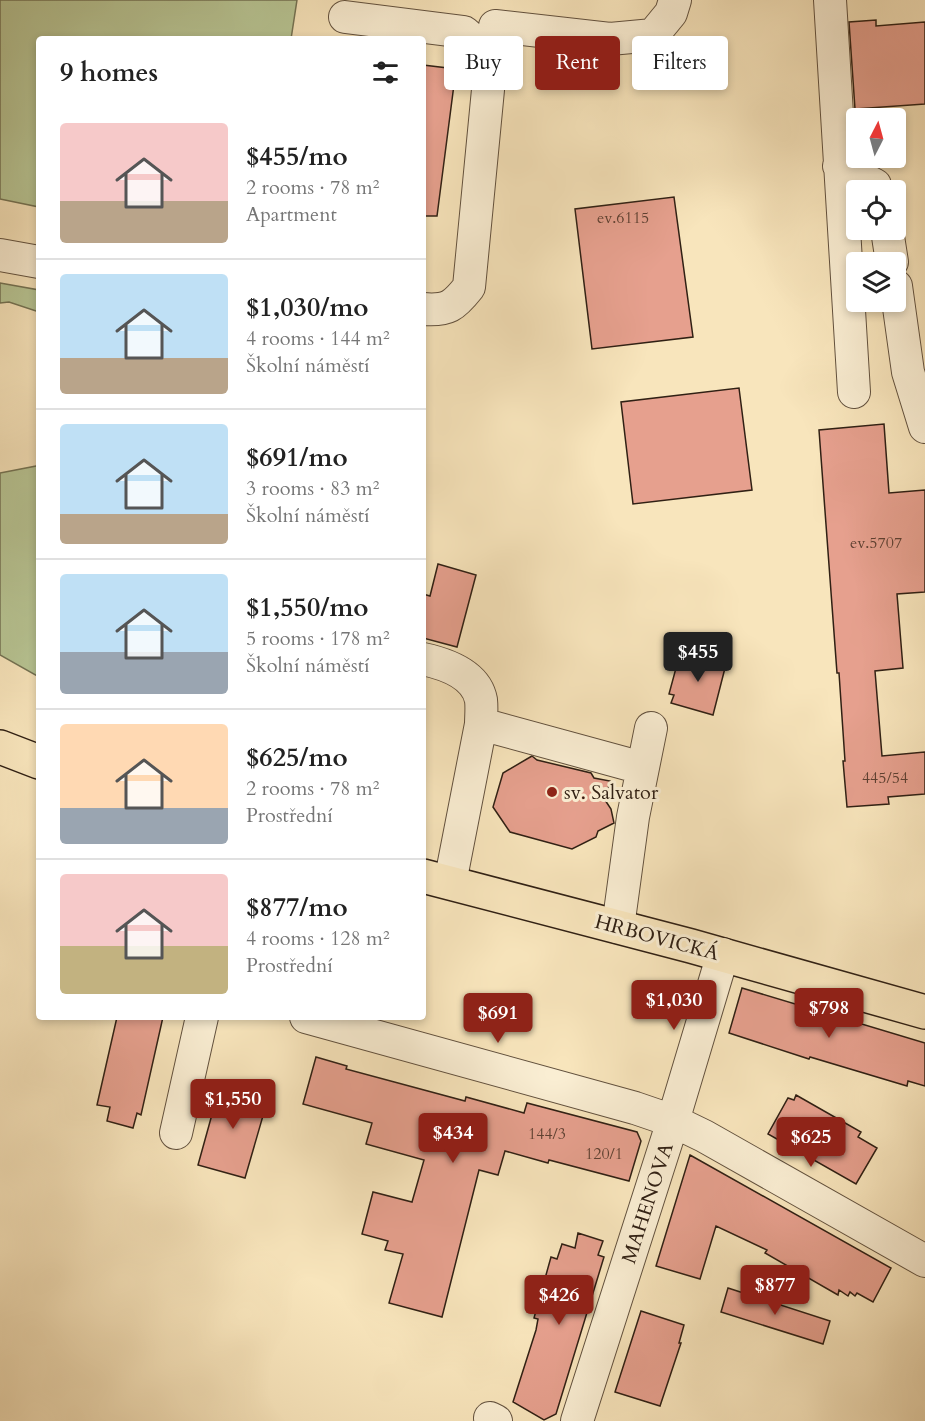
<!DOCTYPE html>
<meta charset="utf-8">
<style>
body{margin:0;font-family:Cardo,serif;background:#f6f6f6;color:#222;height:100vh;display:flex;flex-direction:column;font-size:22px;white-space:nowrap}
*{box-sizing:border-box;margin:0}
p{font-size:20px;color:#767676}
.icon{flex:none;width:33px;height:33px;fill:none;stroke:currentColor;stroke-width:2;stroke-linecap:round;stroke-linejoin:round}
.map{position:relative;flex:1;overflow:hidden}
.drawer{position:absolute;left:36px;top:36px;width:390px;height:984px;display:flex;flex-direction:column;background:#fff;border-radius:6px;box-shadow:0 3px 9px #0003}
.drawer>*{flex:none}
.hud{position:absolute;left:444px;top:36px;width:390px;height:54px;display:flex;gap:12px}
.needle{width:39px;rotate:6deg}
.buttons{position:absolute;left:846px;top:108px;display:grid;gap:12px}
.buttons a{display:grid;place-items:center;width:60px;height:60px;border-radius:6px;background:#fff;box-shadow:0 3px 9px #0003;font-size:30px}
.price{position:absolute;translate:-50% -51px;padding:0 14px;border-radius:6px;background:#8f2418;color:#fff;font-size:20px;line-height:39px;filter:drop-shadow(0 2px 3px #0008)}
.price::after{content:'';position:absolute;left:50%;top:36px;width:18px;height:14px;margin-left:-9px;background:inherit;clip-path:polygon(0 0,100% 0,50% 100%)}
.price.on{background:#222;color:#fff}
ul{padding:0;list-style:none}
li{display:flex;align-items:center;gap:18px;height:150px;padding:0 24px}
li+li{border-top:2px solid #e0e0e0}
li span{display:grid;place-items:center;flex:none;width:168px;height:120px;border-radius:6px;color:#555}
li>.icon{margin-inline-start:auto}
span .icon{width:72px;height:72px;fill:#fffc;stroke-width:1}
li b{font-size:26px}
h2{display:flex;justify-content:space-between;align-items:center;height:72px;padding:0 24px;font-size:26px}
.pill{padding:0 21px;border-radius:6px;background:#fff;box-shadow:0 3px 9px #0003;font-size:21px;line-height:54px}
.pill.on{background:#8f2418;color:#fff}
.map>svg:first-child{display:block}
.green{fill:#b8c695;stroke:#747354;stroke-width:1.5}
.building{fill:#e6a08e;stroke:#302014;stroke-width:1.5}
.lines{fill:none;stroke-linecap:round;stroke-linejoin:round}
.minor-casing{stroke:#62513e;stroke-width:34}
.major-casing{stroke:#302014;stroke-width:36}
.minor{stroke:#faeed3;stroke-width:32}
.major{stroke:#f8e5bc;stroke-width:33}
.poi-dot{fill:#8f2418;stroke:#faeed3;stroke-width:2}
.labels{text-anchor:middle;stroke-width:6;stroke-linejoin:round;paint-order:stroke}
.number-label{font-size:16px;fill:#5e4032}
.poi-label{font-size:20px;fill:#302014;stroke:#faeed3;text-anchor:start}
.street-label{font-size:20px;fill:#302014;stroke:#faeed3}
</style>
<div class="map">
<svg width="925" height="1421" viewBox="0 0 925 1421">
<rect width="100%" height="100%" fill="#f8e5bc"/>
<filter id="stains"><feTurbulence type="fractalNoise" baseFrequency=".00333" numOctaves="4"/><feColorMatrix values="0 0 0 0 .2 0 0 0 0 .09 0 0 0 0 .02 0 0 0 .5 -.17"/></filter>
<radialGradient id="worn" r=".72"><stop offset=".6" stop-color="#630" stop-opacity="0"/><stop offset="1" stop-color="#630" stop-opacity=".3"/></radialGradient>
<path class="green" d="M 0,0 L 297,0 L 291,39 L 39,39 L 39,207 L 0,199 Z
M 0,283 L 39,290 L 39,312 L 9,302 L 0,303 Z
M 39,462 L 39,677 L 0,655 L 0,473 L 36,466 Z"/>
<path class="building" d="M 876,20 L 876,26 L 925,22 L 925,104 L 855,109 L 849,22 Z
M 423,65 L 456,69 L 437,216 L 423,216 Z
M 674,197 L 693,337 L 592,349 L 575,209 Z
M 739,388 L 752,490 L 633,504 L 621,402 Z
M 884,424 L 889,493 L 925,490 L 925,592 L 897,594 L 903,668 L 875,671 L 882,756 L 925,752 L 925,794 L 888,797 L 889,804 L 847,807 L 843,761 L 845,761 L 839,673 L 837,673 L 819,430 Z
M 438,564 L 476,575 L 457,647 L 423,638 L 423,594 L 430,596 Z
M 696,651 L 718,657 L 716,666 L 725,668 L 713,715 L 671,703 L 674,695 L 669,694 L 676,668 L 681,669 L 684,658 L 693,660 Z
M 532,756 L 537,760 L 591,773 L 594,778 L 610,781 L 605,800 L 611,809 L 614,823 L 598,831 L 596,837 L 572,849 L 510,832 L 493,807 L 503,773 Z
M 742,988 L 925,1043 L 925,1086 L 908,1081 L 907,1086 L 810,1057 L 809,1059 L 729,1033 Z
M 117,1017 L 163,1017 L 141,1115 L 137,1113 L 133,1128 L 107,1121 L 110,1107 L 97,1105 Z
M 316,1057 L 347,1066 L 346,1069 L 465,1101 L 466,1097 L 524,1113 L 527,1103 L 637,1132 L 641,1141 L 629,1181 L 549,1160 L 548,1163 L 505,1151 L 498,1175 L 479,1170 L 442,1317 L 389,1303 L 403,1254 L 385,1250 L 388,1241 L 362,1234 L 373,1192 L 412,1202 L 424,1160 L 366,1144 L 372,1123 L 303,1104 Z
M 221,1082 L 269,1095 L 245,1178 L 198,1165 Z
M 796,1095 L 861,1132 L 858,1137 L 877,1148 L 856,1184 L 768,1134 L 788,1098 L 794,1100 Z
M 690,1155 L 891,1268 L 873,1302 L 857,1293 L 855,1296 L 850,1292 L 848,1296 L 839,1290 L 838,1295 L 765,1253 L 767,1250 L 716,1226 L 700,1279 L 656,1266 Z
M 578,1233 L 603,1241 L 598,1255 L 604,1257 L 556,1414 L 544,1420 L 513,1402 L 536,1330 L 538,1319 L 534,1318 L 551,1257 L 557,1259 L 562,1244 L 575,1248 Z
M 728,1288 L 830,1321 L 823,1344 L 721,1312 Z
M 641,1311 L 684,1325 L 679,1343 L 681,1343 L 660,1406 L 615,1392 Z"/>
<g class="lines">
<defs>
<path id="minor" d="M 830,0 L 854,392
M 345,17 L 464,32 L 479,45 L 490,69 L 469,287 C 454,306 448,311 423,309
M 495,26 L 610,39 L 653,35 L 671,13 L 675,0
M 839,166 L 875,185 L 876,190
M 887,230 L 892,262
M 0,255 L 39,262
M 896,286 L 908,372 L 925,427
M 423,659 C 446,664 476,674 481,700 C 482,708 481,717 481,724 L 450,883
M 481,724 L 642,768
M 618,927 L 633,817 L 651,728
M 306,1017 L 635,1108 L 673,1121 L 704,1136 L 925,1261
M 176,1133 L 202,1017
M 490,1418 L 496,1421
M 577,1421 L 673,1121 L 723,954"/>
<path id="major" d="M 0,747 L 39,762
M 423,876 L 691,946 L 925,1012"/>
</defs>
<use href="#minor" class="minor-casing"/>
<use href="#major" class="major-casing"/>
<use href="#minor" class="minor"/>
<use href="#major" class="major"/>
</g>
<circle class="poi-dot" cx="552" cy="792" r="6"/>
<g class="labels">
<g class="number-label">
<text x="623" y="223">ev.6115</text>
<text x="876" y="548">ev.5707</text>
<text x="885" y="783">445/54</text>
<text x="547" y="1139">144/3</text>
<text x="604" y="1159">120/1</text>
</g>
<g class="poi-label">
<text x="564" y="799">sv. Salvator</text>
</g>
<g class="street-label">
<text transform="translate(657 937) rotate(15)" y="7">HRBOVICKÁ</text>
<text transform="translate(647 1203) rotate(-72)" y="7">MAHENOVA</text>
</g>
</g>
<rect width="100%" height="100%" filter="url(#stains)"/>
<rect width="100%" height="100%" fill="url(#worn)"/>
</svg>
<div class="buttons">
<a><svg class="needle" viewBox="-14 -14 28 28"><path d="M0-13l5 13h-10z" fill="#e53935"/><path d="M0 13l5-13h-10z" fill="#767676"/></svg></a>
<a><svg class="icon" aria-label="locate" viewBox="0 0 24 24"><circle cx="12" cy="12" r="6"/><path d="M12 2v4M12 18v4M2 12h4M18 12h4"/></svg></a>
<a><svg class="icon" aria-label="layers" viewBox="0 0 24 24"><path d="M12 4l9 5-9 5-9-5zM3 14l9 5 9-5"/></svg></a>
</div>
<b class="price on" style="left:698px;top:683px">$455</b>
<b class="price" style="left:674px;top:1031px">$1,030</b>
<b class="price" style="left:829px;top:1039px">$798</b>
<b class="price" style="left:498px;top:1044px">$691</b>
<b class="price" style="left:233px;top:1130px">$1,550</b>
<b class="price" style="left:453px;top:1164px">$434</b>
<b class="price" style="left:811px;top:1168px">$625</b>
<b class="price" style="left:775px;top:1316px">$877</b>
<b class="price" style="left:559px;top:1326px">$426</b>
<div class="hud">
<a class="pill">Buy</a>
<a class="pill on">Rent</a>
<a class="pill">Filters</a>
</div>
<section class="drawer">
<h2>9 homes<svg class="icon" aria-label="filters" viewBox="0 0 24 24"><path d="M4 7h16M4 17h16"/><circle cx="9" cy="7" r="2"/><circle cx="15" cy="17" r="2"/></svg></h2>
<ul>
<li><span style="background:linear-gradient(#f6c9c9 65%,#b9a48a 0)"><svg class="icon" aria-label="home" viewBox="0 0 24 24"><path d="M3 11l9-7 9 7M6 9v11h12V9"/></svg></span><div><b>$455/mo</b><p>2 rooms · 78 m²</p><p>Apartment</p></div></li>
<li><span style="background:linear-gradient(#bfe0f5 70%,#b9a48a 0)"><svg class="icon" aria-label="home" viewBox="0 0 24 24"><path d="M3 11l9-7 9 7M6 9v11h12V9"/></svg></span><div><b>$1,030/mo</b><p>4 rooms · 144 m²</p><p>Školní náměstí</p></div></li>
<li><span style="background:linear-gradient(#bfe0f5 75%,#b9a48a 0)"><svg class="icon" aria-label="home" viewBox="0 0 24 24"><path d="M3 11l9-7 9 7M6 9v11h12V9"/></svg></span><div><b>$691/mo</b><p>3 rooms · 83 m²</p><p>Školní náměstí</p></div></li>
<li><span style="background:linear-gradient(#bfe0f5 65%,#9aa5b1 0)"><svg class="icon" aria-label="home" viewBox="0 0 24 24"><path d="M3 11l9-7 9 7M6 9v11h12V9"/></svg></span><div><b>$1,550/mo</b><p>5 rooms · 178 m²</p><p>Školní náměstí</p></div></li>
<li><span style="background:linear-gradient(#ffd9b3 70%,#9aa5b1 0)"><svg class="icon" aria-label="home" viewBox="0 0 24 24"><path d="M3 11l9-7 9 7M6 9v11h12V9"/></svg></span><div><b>$625/mo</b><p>2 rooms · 78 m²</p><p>Prostřední</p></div></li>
<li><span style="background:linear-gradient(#f6c9c9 60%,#c2b280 0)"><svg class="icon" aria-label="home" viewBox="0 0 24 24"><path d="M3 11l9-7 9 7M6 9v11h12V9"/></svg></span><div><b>$877/mo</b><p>4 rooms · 128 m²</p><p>Prostřední</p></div></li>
</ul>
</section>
</div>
